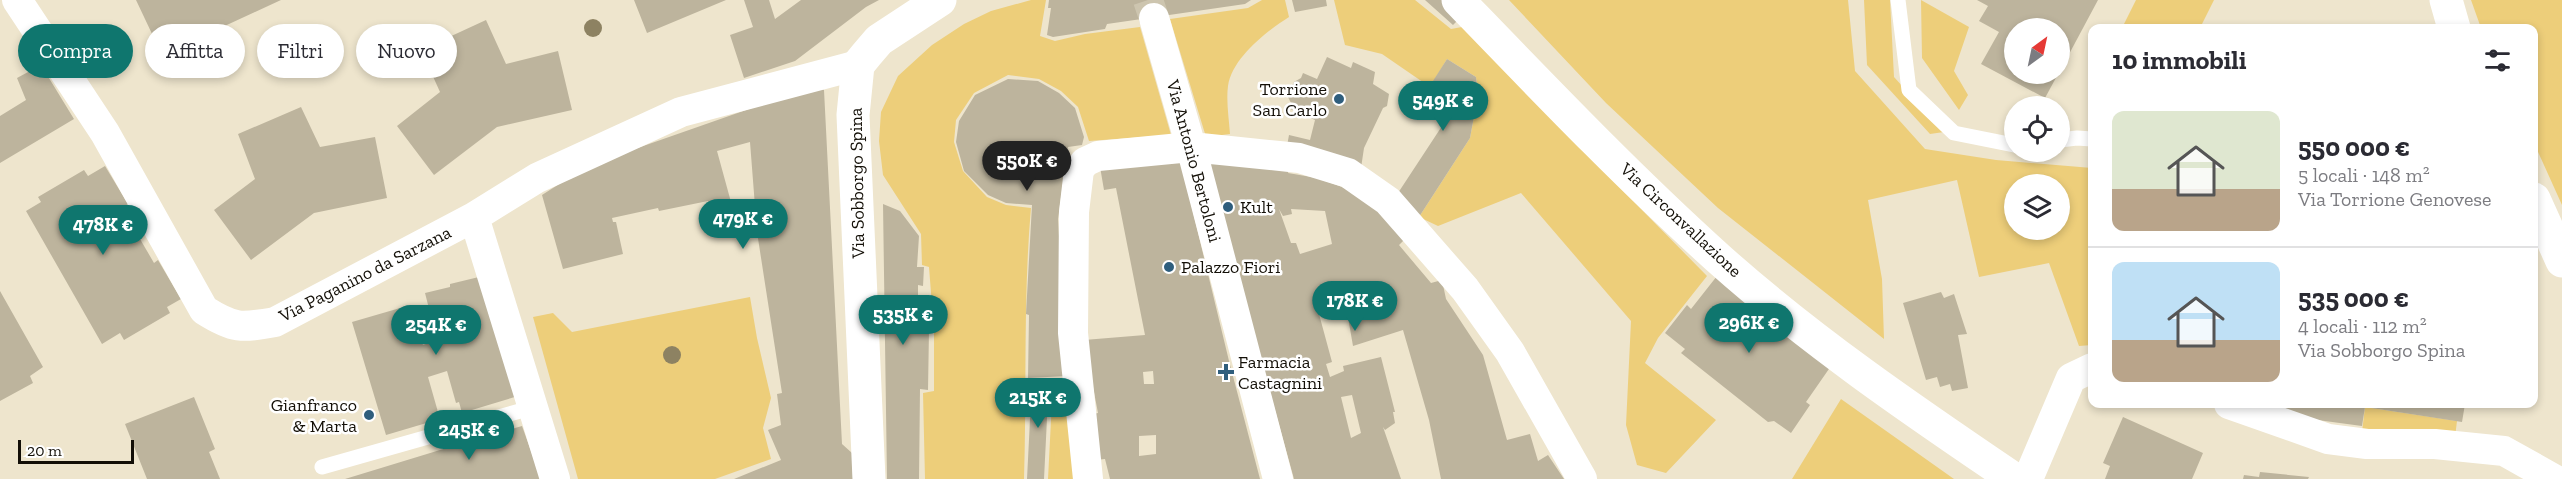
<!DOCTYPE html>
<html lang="it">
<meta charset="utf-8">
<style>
body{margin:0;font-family:"Zilla Slab",serif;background:#f2f2f3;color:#2b2b33;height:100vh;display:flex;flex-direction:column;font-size:22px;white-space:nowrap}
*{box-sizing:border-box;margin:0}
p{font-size:20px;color:#7c7c81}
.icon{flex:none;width:33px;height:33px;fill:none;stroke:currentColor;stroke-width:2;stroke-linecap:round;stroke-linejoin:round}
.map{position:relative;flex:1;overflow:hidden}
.side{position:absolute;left:2088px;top:24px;width:450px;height:384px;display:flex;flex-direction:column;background:#fff;border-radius:12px;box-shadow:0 3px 9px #0003}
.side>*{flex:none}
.hud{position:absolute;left:18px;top:24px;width:570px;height:54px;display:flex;gap:12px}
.needle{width:39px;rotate:33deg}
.tools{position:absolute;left:2004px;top:18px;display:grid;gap:12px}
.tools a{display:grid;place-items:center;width:66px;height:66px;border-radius:50%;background:#fff;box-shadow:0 3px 9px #0003;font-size:30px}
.scale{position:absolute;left:18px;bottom:15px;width:116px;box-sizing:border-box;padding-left:6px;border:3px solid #130f07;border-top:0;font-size:16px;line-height:21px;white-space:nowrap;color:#130f07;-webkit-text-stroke:4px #fff;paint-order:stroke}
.price{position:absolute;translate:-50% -51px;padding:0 14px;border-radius:21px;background:#0f766e;color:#fff;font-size:20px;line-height:39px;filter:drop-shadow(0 2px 3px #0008)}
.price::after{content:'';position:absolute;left:50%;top:36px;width:18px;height:14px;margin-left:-9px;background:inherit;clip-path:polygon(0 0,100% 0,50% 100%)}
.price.on{background:#222;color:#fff}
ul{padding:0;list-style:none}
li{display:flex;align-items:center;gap:18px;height:150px;padding:0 24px}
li+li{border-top:2px solid #e1e1e2}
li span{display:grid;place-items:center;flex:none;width:168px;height:120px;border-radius:12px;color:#555}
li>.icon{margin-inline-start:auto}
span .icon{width:72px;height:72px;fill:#fffc;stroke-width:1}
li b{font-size:26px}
h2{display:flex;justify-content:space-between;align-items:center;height:72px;padding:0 24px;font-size:26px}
.tag{padding:0 21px;border-radius:27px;background:#fff;box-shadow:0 3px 9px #0003;font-size:21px;line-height:54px}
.tag.on{background:#0f766e;color:#fff}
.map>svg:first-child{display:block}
.green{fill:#edce7a;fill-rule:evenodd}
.building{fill:#bdb49d;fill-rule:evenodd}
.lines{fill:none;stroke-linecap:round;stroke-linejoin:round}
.street-tunnel{stroke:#cdc5af;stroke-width:30;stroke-dasharray:30 15;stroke-linecap:butt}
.lane{stroke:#fff;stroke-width:15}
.street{stroke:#fff;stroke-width:30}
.secondary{stroke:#fff;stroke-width:33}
.tree{fill:#8d8262}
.poi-dot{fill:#2f5e7d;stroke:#fff;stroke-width:2}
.labels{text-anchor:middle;stroke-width:5;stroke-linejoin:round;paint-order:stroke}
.poi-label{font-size:18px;fill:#130f07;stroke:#fff;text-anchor:start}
.street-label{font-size:18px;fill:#130f07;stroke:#fff}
</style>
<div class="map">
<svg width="2562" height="479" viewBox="0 0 2562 479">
<rect width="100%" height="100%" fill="#eee5cd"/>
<path class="green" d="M 1031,0 L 1046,0 L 1040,36 L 1055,41 L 1085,34 L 1140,27 L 1171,135 L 1089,141 L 1078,107 L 1061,91 L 1039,79 L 1008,75 L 974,93 L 956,120 L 954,142 L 963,171 L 987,197 L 1006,205 L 1031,208 C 1023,298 1027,389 1024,479 L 925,479 L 923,393 L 934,391 L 934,331 L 929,267 L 922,265 L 921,234 L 883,175 L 879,141 L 881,112 L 898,76 L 932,45 L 964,24 L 991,11 Z
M 1262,0 L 1285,0 L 1289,17 C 1267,31 1232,58 1228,86 C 1226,101 1229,119 1230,134 L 1206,137 L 1170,19 L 1248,8 Z
M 1334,0 L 1415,0 L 1451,29 L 1462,27 L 1707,276 L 1658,338 L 1645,363 L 1716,420 L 1666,473 L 1637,465 L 1626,425 L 1631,321 L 1521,193 L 1438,226 L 1419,217 L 1470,138 L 1478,95 L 1476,77 L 1447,59 L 1430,87 L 1382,54 L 1345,45 Z
M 1509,0 L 1848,0 L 1855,71 L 1925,149 L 1996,160 L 2092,168 L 2092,345 L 2079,346 L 2049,263 L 1979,277 L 1957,180 L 1868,200 L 1882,279 L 1884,339 L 1718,208 L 1606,103 ZM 2014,184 L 2060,184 L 2060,230 L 2014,230 Z
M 1864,0 L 1890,0 L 1894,77 L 1944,132 L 1930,134 L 1867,65 Z
M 1921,0 L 1969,27 L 1954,71 L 1968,95 L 1959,110 L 1922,58 Z
M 2136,0 L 2214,0 L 2200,28 L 2122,28 Z
M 2471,0 L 2562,0 L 2562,205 L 2534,143 L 2534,28 L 2481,28 Z
M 750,297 L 757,338 L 771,398 L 763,428 L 771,459 L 715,479 L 578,479 L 533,317 L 553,313 L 572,332 Z
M 1063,380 L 1075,479 L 1048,479 L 1053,381 Z
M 1841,399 L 1954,479 L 1792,479 Z
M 2365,407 L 2457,421 L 2455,437 L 2362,432 Z"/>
<path class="building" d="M 136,0 L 281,0 L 162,55 Z
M 634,0 L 726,0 L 647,33 Z
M 744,0 L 769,0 L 775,19 L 801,0 L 879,0 L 866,7 L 795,61 L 744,78 L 730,35 L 753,27 Z
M 1049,0 L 1251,0 L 1245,4 L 1107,24 L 1105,29 L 1053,37 L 1047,35 L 1051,8 L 1048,8 Z
M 1292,0 L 1326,0 L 1327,6 L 1295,12 Z
M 1425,0 L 1445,0 L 1461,17 L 1453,25 Z
M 1977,0 L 2098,0 L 2060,71 L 2060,28 L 2014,28 L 2014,74 L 2058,74 L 2045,98 L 1981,64 L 1999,32 L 1979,21 L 1988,6 Z
M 486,20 L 506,64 L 558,51 L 572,110 L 497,127 L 434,175 L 397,126 L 440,92 L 421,50 Z
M 1327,57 L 1351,68 L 1353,62 L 1375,72 L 1373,84 L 1389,94 L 1387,106 L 1383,108 L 1364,148 L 1361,168 L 1287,146 L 1289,135 L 1310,140 L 1315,120 L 1288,108 L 1291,103 L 1287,95 L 1294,82 L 1301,78 L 1303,73 L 1317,79 Z
M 1447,59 L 1476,77 L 1478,95 L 1470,138 L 1419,217 L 1398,193 L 1444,123 L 1417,106 Z
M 41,65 L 74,119 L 0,163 L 0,116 L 26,100 L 17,78 Z
M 1008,79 L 1038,81 L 1059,93 L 1075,108 L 1084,137 L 1082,145 L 1068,147 L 1058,219 L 1067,376 L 1028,378 L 1029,315 L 1026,314 L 1032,205 L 1006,203 L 988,195 L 964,171 L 956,142 L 959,121 L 975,95 Z
M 818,85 L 824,90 L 842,444 L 852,453 L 853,479 L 734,479 L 781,460 L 768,430 L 781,425 L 777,394 L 782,393 L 757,232 L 750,142 L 717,151 L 737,224 L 716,230 L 708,201 L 659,211 L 658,208 L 612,218 L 613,222 L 616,222 L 623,254 L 563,269 L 542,195 L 589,165 Z
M 301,107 L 320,147 L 375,137 L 387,198 L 314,213 L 251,260 L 214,210 L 255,179 L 238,134 Z
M 1179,154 L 1229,361 L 1260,479 L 1110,479 L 1105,459 L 1095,460 L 1088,415 L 1098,413 L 1084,340 L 1145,335 L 1116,188 L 1104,190 L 1099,161 ZM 1153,371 L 1154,384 L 1144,384 L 1143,372 ZM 1156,435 L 1156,454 L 1139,456 L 1139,436 Z
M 1205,156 L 1289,169 L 1288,173 L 1317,178 L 1367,196 L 1404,240 L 1399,245 L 1431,283 L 1442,280 L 1446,299 L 1483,355 L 1507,440 L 1530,434 L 1538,461 L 1548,455 L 1564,479 L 1441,479 L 1429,420 L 1403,330 L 1353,346 L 1346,306 L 1327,314 L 1319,314 L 1332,362 L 1326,364 L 1330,377 L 1344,371 L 1343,366 L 1381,357 L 1395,412 L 1393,412 L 1395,423 L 1385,430 L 1383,427 L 1401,479 L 1294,479 ZM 1279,209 L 1283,216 L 1292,214 L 1291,209 L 1325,211 L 1332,244 L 1300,254 L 1296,243 L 1291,243 ZM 1352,395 L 1361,433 L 1351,438 L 1341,397 Z
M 105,166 L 128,204 L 122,208 L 154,263 L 158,260 L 181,299 L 167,307 L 170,313 L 124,340 L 120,333 L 102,344 L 26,211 L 41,202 L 38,197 L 84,170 L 88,176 Z
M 883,204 L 900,211 L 919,236 L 917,267 L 924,267 L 923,286 L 918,285 L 918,326 L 929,330 L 928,390 L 920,389 L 919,479 L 887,479 Z
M 483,276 L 518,396 L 462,413 L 459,402 L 456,403 L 447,371 L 428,377 L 440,419 L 386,435 L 352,322 L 407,306 L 423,345 L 437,340 L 425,293 L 450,287 L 450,284 Z
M 1717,276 L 1831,366 L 1806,402 L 1810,405 L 1791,433 L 1774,421 L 1768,422 L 1681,353 L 1685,349 L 1665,333 L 1687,305 L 1691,309 Z
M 0,291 L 43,367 L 30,376 L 33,383 L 0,401 Z
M 1941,292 L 1944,298 L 1954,294 L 1967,334 L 1958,335 L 1968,388 L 1952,391 L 1950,384 L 1940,387 L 1937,377 L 1926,380 L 1903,303 Z
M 1049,378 L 1044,479 L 1027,479 L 1032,380 Z
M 194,397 L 215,449 L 209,452 L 220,479 L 147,479 L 125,424 Z
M 2275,404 L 2465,404 L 2462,422 L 2365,407 L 2362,426 L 2310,419 Z
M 2123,417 L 2203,453 L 2192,479 L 2105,479 L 2110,466 L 2103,463 Z
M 522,426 L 541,479 L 345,479 L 440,450 Z
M 2260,472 L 2309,477 L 2308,479 L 2243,479 L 2244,475 L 2259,477 Z"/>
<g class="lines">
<path class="street-tunnel" d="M 1148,0 L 1154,18"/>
<path class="lane" d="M 1898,0 L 1909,90 L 1954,133 L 2014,145
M 2060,140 L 2077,138 L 2092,139
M 322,467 L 534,407"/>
<path class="street" d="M 17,0 L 105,133 L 204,310 C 234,329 241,328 275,322 L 474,217 L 537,178 L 681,112 L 858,65
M 1154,18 L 1191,147 L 1278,479
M 474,217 L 555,479
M 2229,404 L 2328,439 L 2367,444 L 2435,444 L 2504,451 L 2554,479
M 1088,479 L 1073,333 L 1074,212 L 1079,170 L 1085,162 L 1098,156 L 1191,147 L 1299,158 L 1348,173 L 1388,201 L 1465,289 L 1510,352 L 1582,479
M 2028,479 L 2071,378 L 2092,368"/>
<path class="secondary" d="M 1458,0 C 1543,88 1628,177 1719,259 C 1811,341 1912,410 2014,479
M 2446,0 L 2454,28
M 2534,199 L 2562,261
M 869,479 L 853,115 L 858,65 L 867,54 L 879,40 L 940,0"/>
</g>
<g class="tree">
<circle cx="593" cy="28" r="9"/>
<circle cx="672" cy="355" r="9"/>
</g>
<g class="poi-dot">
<circle cx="1339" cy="99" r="6"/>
<circle cx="1228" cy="207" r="6"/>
<circle cx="1169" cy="267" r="6"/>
<path d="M1223 363h6v6h6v6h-6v6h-6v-6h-6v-6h6z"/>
<circle cx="369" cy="415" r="6"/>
</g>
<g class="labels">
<g class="poi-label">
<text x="1327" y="95" text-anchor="end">Torrione<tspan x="1327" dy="21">San Carlo</tspan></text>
<text x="1240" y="213">Kult</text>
<text x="1181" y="273">Palazzo Fiori</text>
<text x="1238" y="368">Farmacia<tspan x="1238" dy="21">Castagnini</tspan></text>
<text x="357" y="411" text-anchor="end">Gianfranco<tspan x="357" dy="21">&amp; Marta</tspan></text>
</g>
<g class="street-label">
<text transform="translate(1194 161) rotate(75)" y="6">Via Antonio Bertoloni</text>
<text transform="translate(857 183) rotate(-91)" y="6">Via Sobborgo Spina</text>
<text transform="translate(1681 220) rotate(43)" y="6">Via Circonvallazione</text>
<text transform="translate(365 274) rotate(-27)" y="6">Via Paganino da Sarzana</text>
</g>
</g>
</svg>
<div class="tools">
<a><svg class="needle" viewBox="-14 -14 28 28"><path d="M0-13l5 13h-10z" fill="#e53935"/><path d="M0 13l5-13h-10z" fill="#7c7c81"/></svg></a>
<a><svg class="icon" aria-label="locate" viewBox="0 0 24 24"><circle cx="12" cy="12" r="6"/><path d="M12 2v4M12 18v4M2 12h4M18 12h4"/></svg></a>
<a><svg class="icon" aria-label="layers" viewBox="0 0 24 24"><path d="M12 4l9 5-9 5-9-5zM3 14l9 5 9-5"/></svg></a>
</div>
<div class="scale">20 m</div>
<b class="price" style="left:1443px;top:132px">549K €</b>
<b class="price on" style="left:1027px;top:192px">550K €</b>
<b class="price" style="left:743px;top:250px">479K €</b>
<b class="price" style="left:103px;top:256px">478K €</b>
<b class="price" style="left:1355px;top:332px">178K €</b>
<b class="price" style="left:903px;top:346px">535K €</b>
<b class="price" style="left:1749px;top:354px">296K €</b>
<b class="price" style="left:436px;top:356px">254K €</b>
<b class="price" style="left:1038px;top:429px">215K €</b>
<b class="price" style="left:469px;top:461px">245K €</b>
<div class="hud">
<a class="tag on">Compra</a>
<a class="tag">Affitta</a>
<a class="tag">Filtri</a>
<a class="tag">Nuovo</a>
</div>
<section class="side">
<h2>10 immobili<svg class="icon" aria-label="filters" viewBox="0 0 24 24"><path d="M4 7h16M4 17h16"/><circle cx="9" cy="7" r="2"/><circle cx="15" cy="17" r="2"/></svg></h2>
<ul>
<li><span style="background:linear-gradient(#dfe7d0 65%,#b9a48a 0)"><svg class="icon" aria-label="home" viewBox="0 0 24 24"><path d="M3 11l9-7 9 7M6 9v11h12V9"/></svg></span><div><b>550 000 €</b><p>5 locali · 148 m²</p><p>Via Torrione Genovese</p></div></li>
<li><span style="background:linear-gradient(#bfe0f5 65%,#b9a48a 0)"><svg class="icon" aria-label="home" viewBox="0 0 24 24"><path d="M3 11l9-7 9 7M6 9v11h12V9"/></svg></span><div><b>535 000 €</b><p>4 locali · 112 m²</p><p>Via Sobborgo Spina</p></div></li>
</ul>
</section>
</div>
